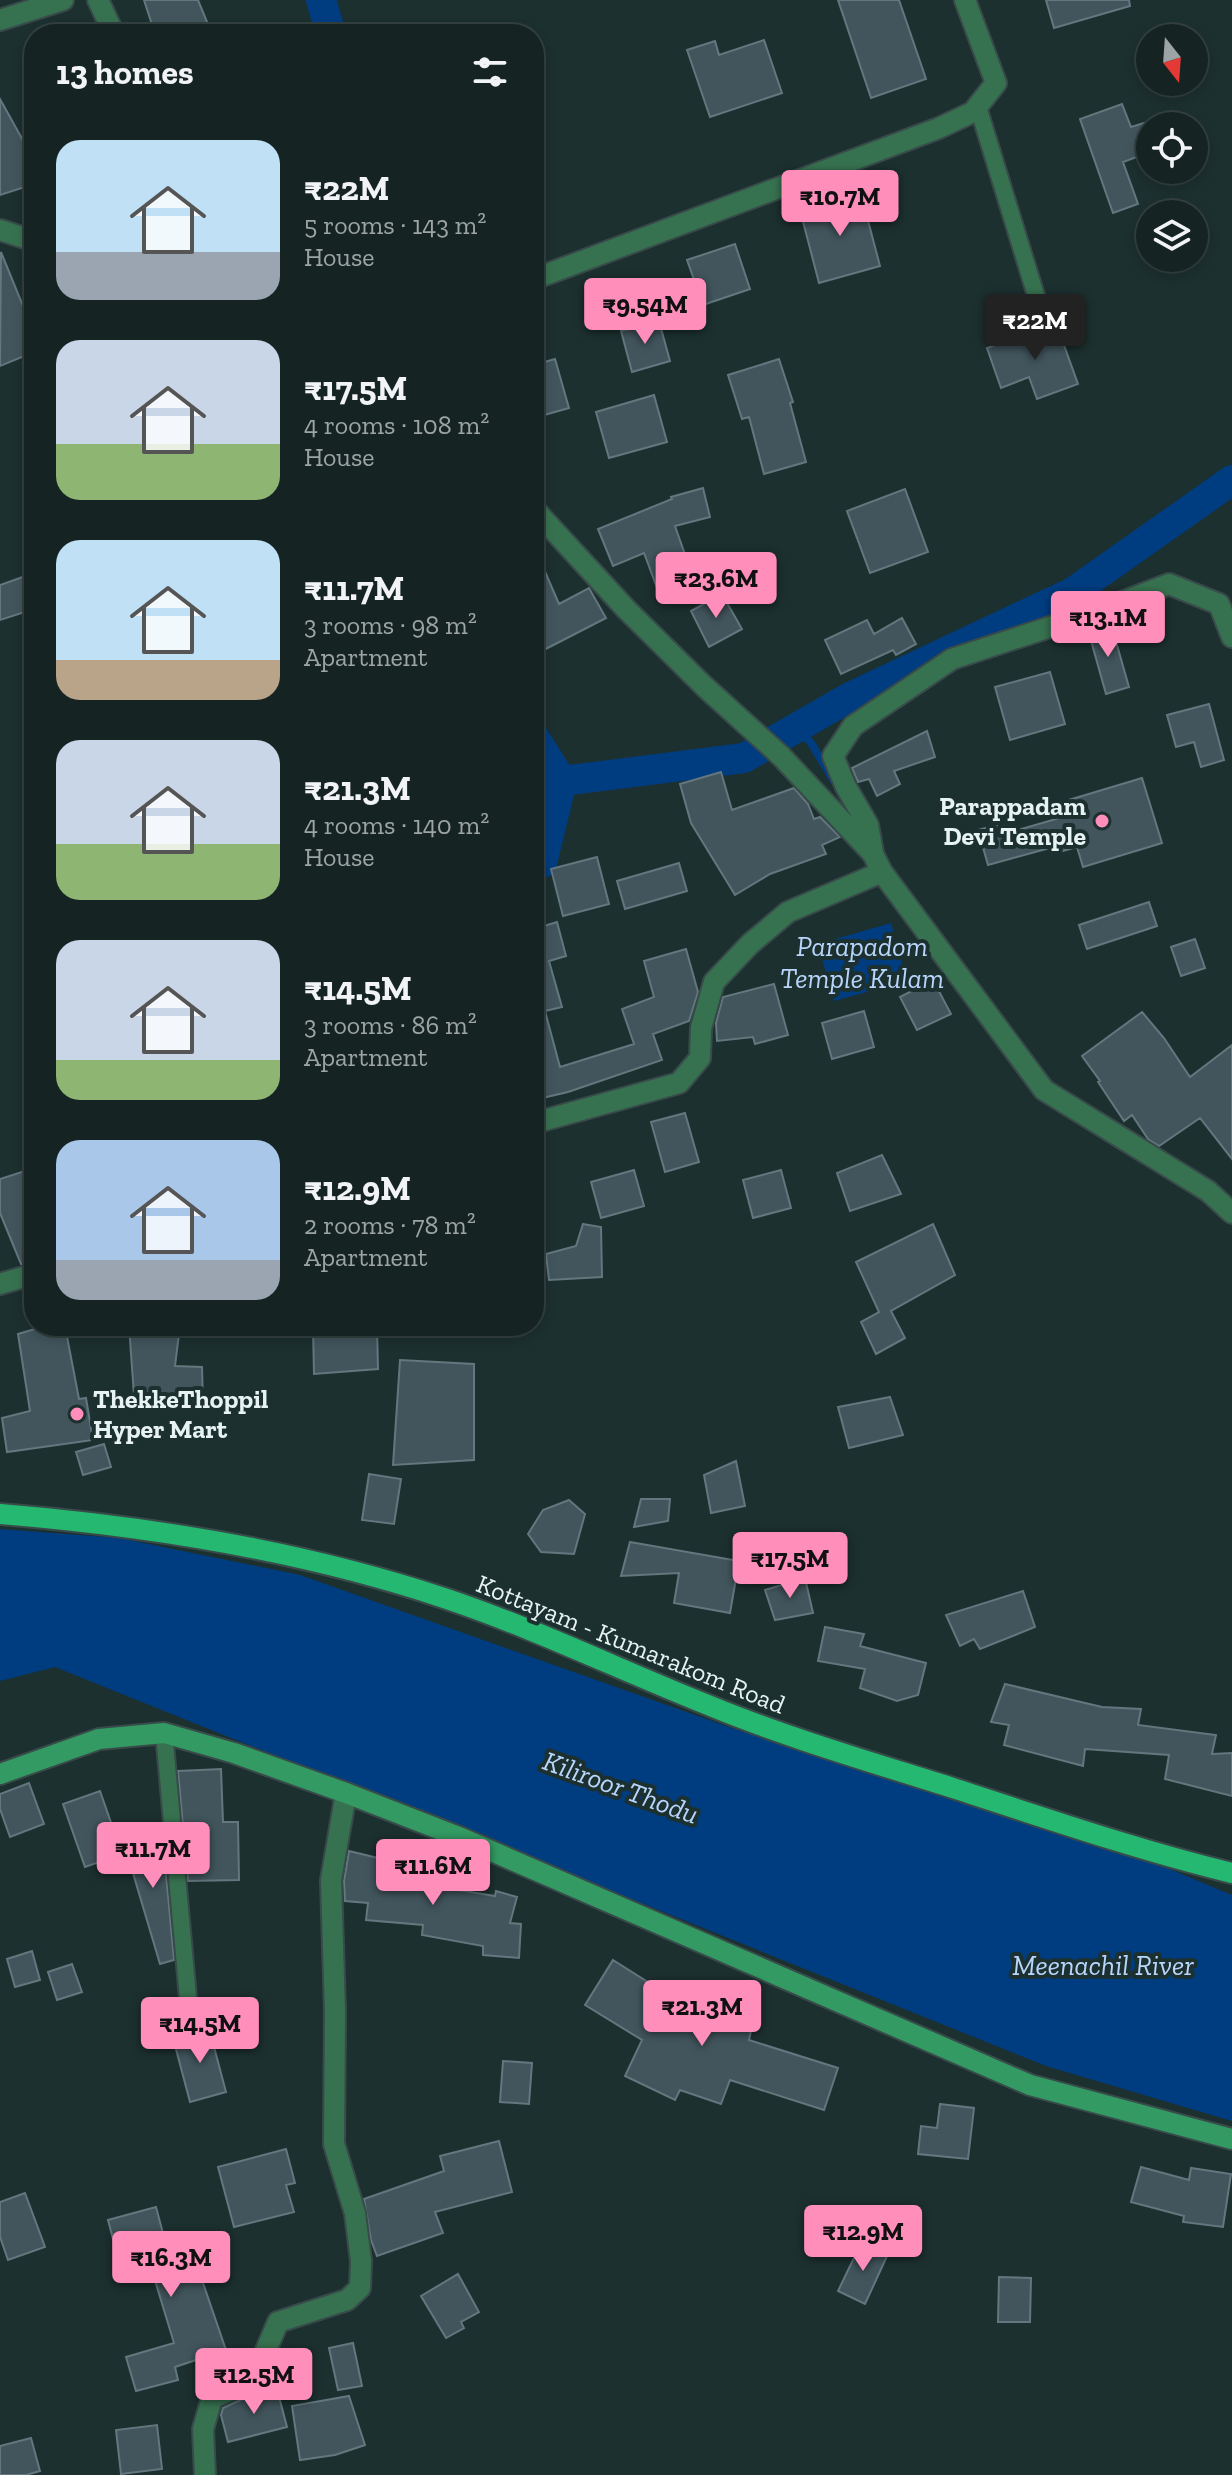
<!DOCTYPE html>
<meta charset="utf-8">
<style>
body{margin:0;font-family:"Zilla Slab",serif;background:#223030;color:#f1f3f6;height:100vh;display:flex;flex-direction:column;font-size:30px;white-space:nowrap}
*{box-sizing:border-box;margin:0}
p{font-size:26px;color:#9da4a6}
.icon{flex:none;width:44px;height:44px;fill:none;stroke:currentColor;stroke-width:2;stroke-linecap:round;stroke-linejoin:round}
.map{position:relative;flex:1;overflow:hidden}
.details{position:absolute;left:24px;top:24px;width:520px;height:1312px;display:flex;flex-direction:column;background:#152423;border-radius:32px;box-shadow:0 4px 12px #0003,0 0 0 2px #344141}
.details>*{flex:none}
.needle{width:52px;rotate:163deg}
.controls{position:absolute;left:1136px;top:24px;display:grid;gap:16px}
.controls a{display:grid;place-items:center;width:72px;height:72px;border-radius:50%;background:#152423;box-shadow:0 4px 12px #0003,0 0 0 2px #344141;font-size:40px}
.price{position:absolute;translate:-50% -68px;padding:0 18px;border-radius:8px;background:#ff8ebb;color:#111;font-size:26px;line-height:52px;filter:drop-shadow(0 2px 4px #0008)}
.price::after{content:'';position:absolute;left:50%;top:48px;width:24px;height:18px;margin-left:-12px;background:inherit;clip-path:polygon(0 0,100% 0,50% 100%)}
.price.on{background:#222;color:#fff}
ul{padding:0;list-style:none}
li{display:flex;align-items:center;gap:24px;height:200px;padding:0 32px}
li span{display:grid;place-items:center;flex:none;width:224px;height:160px;border-radius:24px;color:#555}
li>.icon{margin-inline-start:auto}
span .icon{width:96px;height:96px;fill:#fffc;stroke-width:1}
li b{font-size:34px}
h2{display:flex;justify-content:space-between;align-items:center;height:96px;padding:0 32px;font-size:34px}
.map>svg:first-child{display:block}
.water{fill:#003d80}
.lines{fill:none;stroke-linecap:round;stroke-linejoin:round}
.stream{stroke:#003d80;stroke-width:8}
.canal{stroke:#003d80;stroke-width:30}
.building{fill:#42555d;stroke:#62777e;stroke-width:2}
.lane-casing{stroke:#384b4a;stroke-width:20}
.street-casing{stroke:#384b4a;stroke-width:24}
.secondary-casing{stroke:#384b4a;stroke-width:24}
.primary-casing{stroke:#384b4a;stroke-width:24}
.lane{stroke:#377250;stroke-width:16}
.street{stroke:#377250;stroke-width:20}
.secondary{stroke:#329a62;stroke-width:20}
.primary{stroke:#24b870;stroke-width:20}
.poi-dot{fill:#ff8ebb;stroke:#1c302f;stroke-width:3}
.labels{text-anchor:middle;stroke-width:8;stroke-linejoin:round;paint-order:stroke}
.poi-label{font-size:26px;font-weight:bold;fill:#e6f3f2;stroke:#1c302f;text-anchor:end}
.street-label{font-size:26px;fill:#e6f3f2;stroke:#1c302f}
.water-label{font-size:28px;font-style:italic;fill:#b8d5fc;stroke:#1c302f}
</style>
<div class="map">
<svg width="1232" height="2475" viewBox="0 0 1232 2475">
<rect width="100%" height="100%" fill="#1c302f"/>
<path class="water" d="M 891,923 L 907,981 L 834,1001 L 818,944 Z
M 0,1529 L 119,1538 L 300,1575 L 729,1727 L 1160,1865 L 1232,1895 L 1232,2121 L 1046,2066 L 55,1667 L 0,1681 Z"/>
<g class="lines">
<path class="stream" d="M 797,728 L 811,743 L 834,781"/>
<path class="canal" d="M 321,0 L 331,34
M 534,737 L 562,781 L 542,863
M 562,781 L 744,758 L 850,697 L 1073,592 L 1232,480"/>
</g>
<path class="building" d="M 144,0 L 198,0 L 212,34 L 155,34 Z
M 838,0 L 899,0 L 926,79 L 871,98 Z
M 1046,0 L 1129,0 L 1130,6 L 1054,28 Z
M 764,40 L 782,93 L 710,117 L 687,50 L 715,41 L 719,55 Z
M 0,99 L 25,144 L 34,141 L 34,184 L 0,195 Z
M 1122,104 L 1131,127 L 1150,121 L 1150,152 L 1123,162 L 1138,204 L 1113,213 L 1080,119 Z
M 861,194 L 880,266 L 819,283 L 800,210 Z
M 735,244 L 750,289 L 703,305 L 687,260 Z
M 1,252 L 34,333 L 34,352 L 0,366 Z
M 659,321 L 670,361 L 632,372 L 621,331 Z
M 1056,323 L 1078,384 L 1037,399 L 1029,377 L 1001,388 L 987,348 Z
M 555,359 L 569,408 L 534,418 L 534,365 Z
M 779,359 L 793,402 L 790,403 L 806,462 L 764,474 L 749,417 L 742,419 L 728,375 Z
M 654,395 L 667,442 L 609,458 L 596,412 Z
M 703,488 L 710,517 L 675,526 L 695,583 L 660,596 L 644,553 L 613,566 L 598,529 L 672,499 L 671,497 Z
M 905,489 L 928,552 L 870,573 L 847,511 Z
M 534,546 L 559,604 L 589,588 L 606,618 L 534,655 Z
M 34,573 L 34,609 L 0,620 L 0,585 Z
M 722,594 L 742,629 L 709,647 L 691,611 Z
M 902,618 L 916,644 L 896,655 L 893,650 L 841,674 L 825,640 L 867,620 L 874,634 Z
M 1111,624 L 1129,687 L 1106,694 L 1088,630 Z
M 1050,672 L 1065,724 L 1010,740 L 995,687 Z
M 1209,704 L 1224,760 L 1201,767 L 1194,742 L 1176,747 L 1167,715 Z
M 927,731 L 935,757 L 894,771 L 900,784 L 877,796 L 869,779 L 858,782 L 852,768 Z
M 721,772 L 732,810 L 794,788 L 808,804 L 814,819 L 820,817 L 840,837 L 822,845 L 826,854 L 770,874 L 735,895 L 691,823 L 680,784 Z
M 1142,778 L 1162,843 L 1083,867 L 1077,847 L 1052,854 L 1050,848 L 988,865 L 978,830 L 1001,824 L 1004,834 L 1056,819 L 1052,805 Z
M 597,857 L 609,904 L 563,916 L 551,869 Z
M 679,863 L 687,891 L 625,909 L 617,881 Z
M 1149,902 L 1157,926 L 1087,949 L 1079,925 Z
M 557,922 L 566,956 L 549,961 L 562,1007 L 545,1011 L 560,1067 L 634,1044 L 622,1009 L 654,997 L 644,961 L 686,949 L 698,992 L 689,1021 L 653,1034 L 662,1060 L 568,1092 L 534,1100 L 534,929 Z
M 1195,939 L 1205,968 L 1181,976 L 1171,947 Z
M 933,980 L 951,1014 L 917,1030 L 900,997 Z
M 774,984 L 788,1035 L 755,1044 L 753,1037 L 717,1041 L 716,1023 L 723,997 Z
M 864,1011 L 874,1047 L 832,1059 L 822,1023 Z
M 1142,1012 L 1164,1038 L 1190,1077 L 1232,1045 L 1232,1159 L 1200,1118 L 1159,1146 L 1148,1139 L 1132,1115 L 1124,1121 L 1098,1082 L 1100,1081 L 1082,1056 Z
M 685,1113 L 699,1162 L 665,1172 L 651,1122 Z
M 882,1155 L 901,1194 L 850,1211 L 837,1173 Z
M 34,1168 L 34,1261 L 21,1264 L 0,1213 L 0,1179 Z
M 634,1170 L 644,1206 L 601,1218 L 591,1182 Z
M 781,1170 L 791,1208 L 753,1218 L 743,1180 Z
M 583,1224 L 601,1227 L 602,1277 L 549,1280 L 546,1254 L 576,1246 Z
M 933,1224 L 955,1275 L 891,1311 L 905,1338 L 876,1354 L 861,1322 L 879,1312 L 856,1262 Z
M 45,1326 L 65,1326 L 79,1399 L 86,1398 L 93,1440 L 7,1452 L 2,1418 L 30,1411 L 18,1334 Z
M 129,1326 L 180,1326 L 175,1366 L 202,1367 L 203,1406 L 135,1409 Z
M 313,1326 L 377,1326 L 378,1369 L 314,1374 Z
M 400,1360 L 474,1364 L 474,1460 L 393,1465 Z
M 890,1397 L 903,1435 L 849,1448 L 838,1407 Z
M 104,1444 L 111,1467 L 83,1475 L 76,1452 Z
M 736,1461 L 745,1506 L 711,1513 L 704,1475 Z
M 369,1474 L 401,1479 L 394,1524 L 362,1520 Z
M 641,1499 L 670,1499 L 668,1521 L 634,1527 Z
M 569,1500 L 585,1514 L 574,1554 L 541,1552 L 528,1534 L 543,1510 Z
M 630,1542 L 739,1561 L 730,1613 L 674,1603 L 679,1573 L 621,1576 Z
M 805,1578 L 813,1613 L 775,1620 L 765,1590 Z
M 1023,1591 L 1035,1627 L 980,1649 L 974,1639 L 960,1646 L 946,1615 Z
M 825,1627 L 864,1634 L 860,1646 L 926,1663 L 918,1695 L 897,1701 L 860,1688 L 865,1669 L 818,1661 Z
M 1005,1684 L 1102,1707 L 1141,1709 L 1138,1725 L 1216,1735 L 1212,1754 L 1232,1753 L 1232,1796 L 1165,1779 L 1169,1755 L 1085,1749 L 1083,1766 L 1004,1745 L 1009,1725 L 991,1722 Z
M 221,1769 L 223,1822 L 238,1822 L 239,1880 L 188,1881 L 178,1771 Z
M 29,1783 L 44,1824 L 10,1837 L 0,1809 L 0,1794 Z
M 100,1791 L 122,1854 L 85,1867 L 63,1804 Z
M 162,1831 L 174,1960 L 160,1964 L 124,1843 Z
M 349,1851 L 382,1859 L 404,1869 L 399,1880 L 495,1896 L 496,1891 L 517,1897 L 510,1923 L 521,1924 L 519,1958 L 483,1955 L 483,1946 L 422,1935 L 423,1925 L 366,1920 L 368,1903 L 345,1901 L 344,1881 Z
M 32,1951 L 40,1980 L 15,1987 L 7,1959 Z
M 613,1960 L 651,1984 L 646,1992 L 709,2022 L 711,2016 L 752,2026 L 749,2040 L 838,2068 L 824,2110 L 730,2080 L 721,2104 L 680,2090 L 675,2100 L 625,2076 L 642,2040 L 585,2005 Z
M 72,1964 L 82,1992 L 57,2000 L 48,1972 Z
M 209,2028 L 226,2092 L 190,2102 L 173,2038 Z
M 503,2061 L 532,2063 L 529,2104 L 500,2102 Z
M 940,2104 L 974,2108 L 968,2159 L 918,2154 L 921,2126 L 937,2128 Z
M 499,2141 L 512,2192 L 435,2212 L 443,2233 L 377,2256 L 371,2240 L 364,2199 L 444,2171 L 440,2156 Z
M 286,2149 L 295,2183 L 286,2185 L 294,2212 L 234,2227 L 218,2167 Z
M 1141,2167 L 1189,2180 L 1191,2168 L 1231,2174 L 1223,2227 L 1183,2222 L 1184,2216 L 1131,2202 Z
M 25,2193 L 45,2247 L 8,2260 L 0,2237 L 0,2202 Z
M 156,2207 L 169,2256 L 179,2253 L 180,2257 L 213,2249 L 220,2275 L 202,2280 L 226,2350 L 175,2367 L 178,2380 L 136,2391 L 126,2357 L 174,2343 L 146,2251 L 118,2258 L 108,2220 Z
M 862,2241 L 888,2254 L 865,2304 L 838,2291 Z
M 458,2274 L 479,2312 L 461,2322 L 464,2328 L 446,2338 L 421,2296 Z
M 999,2277 L 1031,2278 L 1030,2322 L 998,2322 Z
M 353,2343 L 362,2386 L 338,2390 L 329,2348 Z
M 277,2389 L 287,2427 L 228,2442 L 221,2415 L 223,2408 L 247,2397 Z
M 349,2396 L 365,2445 L 335,2455 L 300,2460 L 292,2406 Z
M 157,2425 L 162,2469 L 121,2474 L 116,2430 Z
M 31,2438 L 40,2471 L 26,2475 L 0,2475 L 0,2446 Z"/>
<g class="lines">
<defs>
<path id="lane" d="M 978,107 L 1038,302
M 164,1733 L 189,2009"/>
<path id="street" d="M 98,0 L 114,34
M 0,20 L 63,0
M 0,230 L 34,241
M 534,279 L 939,128 L 973,112 L 996,83 L 965,0
M 534,509 L 627,610 L 704,686 L 781,756 L 873,854 L 882,872 L 1044,1090 L 1208,1191 L 1232,1213
M 873,853 L 868,825 L 846,787 L 833,756 L 853,726 L 952,659 L 1093,613 L 1169,584 L 1219,604 L 1232,637
M 534,1123 L 679,1083 L 700,1058 L 701,1028 L 714,982 L 750,944 L 788,912 L 882,872
M 0,1284 L 34,1274
M 205,2475 L 203,2429 L 212,2398 L 245,2384 L 258,2369 L 278,2322 L 347,2300 L 360,2288 L 361,2261 L 355,2213 L 334,2144 L 335,2012 L 331,1880 L 346,1793"/>
<path id="secondary" d="M 0,1774 L 99,1739 L 164,1733 L 234,1753 L 346,1793 L 459,1837 L 1030,2085 L 1232,2139"/>
<path id="primary" d="M 0,1514 C 148,1526 303,1551 444,1598 C 534,1628 620,1670 708,1705 C 788,1738 871,1762 953,1788 C 1045,1818 1138,1850 1232,1873"/>
</defs>
<use href="#lane" class="lane-casing"/>
<use href="#street" class="street-casing"/>
<use href="#secondary" class="secondary-casing"/>
<use href="#primary" class="primary-casing"/>
<use href="#lane" class="lane"/>
<use href="#street" class="street"/>
<use href="#secondary" class="secondary"/>
<use href="#primary" class="primary"/>
</g>
<g class="poi-dot">
<circle cx="1102" cy="821" r="8"/>
<circle cx="77" cy="1414" r="8"/>
</g>
<g class="labels">
<g class="poi-label">
<text x="1086" y="815">Parappadam<tspan x="1086" dy="30">Devi Temple</tspan></text>
<text x="93" y="1408" text-anchor="start">ThekkeThoppil<tspan x="93" dy="30">Hyper Mart</tspan></text>
</g>
<g class="street-label">
<text transform="translate(631 1644) rotate(22)" y="9">Kottayam - Kumarakom Road</text>
</g>
<g class="water-label">
<text x="862" y="956">Parapadom<tspan x="862" dy="32">Temple Kulam</tspan></text>
<text transform="translate(621 1787) rotate(20)" y="10">Kiliroor Thodu</text>
<text x="1103" y="1975">Meenachil River</text>
</g>
</g>
</svg>
<div class="controls">
<a><svg class="needle" viewBox="-14 -14 28 28"><path d="M0-13l5 13h-10z" fill="#e53935"/><path d="M0 13l5-13h-10z" fill="#9da4a6"/></svg></a>
<a><svg class="icon" aria-label="locate" viewBox="0 0 24 24"><circle cx="12" cy="12" r="6"/><path d="M12 2v4M12 18v4M2 12h4M18 12h4"/></svg></a>
<a><svg class="icon" aria-label="layers" viewBox="0 0 24 24"><path d="M12 4l9 5-9 5-9-5zM3 14l9 5 9-5"/></svg></a>
</div>
<b class="price" style="left:840px;top:238px">₹10.7M</b>
<b class="price" style="left:645px;top:346px">₹9.54M</b>
<b class="price on" style="left:1035px;top:362px">₹22M</b>
<b class="price" style="left:716px;top:620px">₹23.6M</b>
<b class="price" style="left:1108px;top:659px">₹13.1M</b>
<b class="price" style="left:790px;top:1600px">₹17.5M</b>
<b class="price" style="left:153px;top:1890px">₹11.7M</b>
<b class="price" style="left:433px;top:1907px">₹11.6M</b>
<b class="price" style="left:702px;top:2048px">₹21.3M</b>
<b class="price" style="left:200px;top:2065px">₹14.5M</b>
<b class="price" style="left:863px;top:2273px">₹12.9M</b>
<b class="price" style="left:171px;top:2299px">₹16.3M</b>
<b class="price" style="left:254px;top:2416px">₹12.5M</b>
<section class="details">
<h2>13 homes<svg class="icon" aria-label="filters" viewBox="0 0 24 24"><path d="M4 7h16M4 17h16"/><circle cx="9" cy="7" r="2"/><circle cx="15" cy="17" r="2"/></svg></h2>
<ul>
<li><span style="background:linear-gradient(#bfe0f5 70%,#9aa5b1 0)"><svg class="icon" aria-label="home" viewBox="0 0 24 24"><path d="M3 11l9-7 9 7M6 9v11h12V9"/></svg></span><div><b>₹22M</b><p>5 rooms · 143 m²</p><p>House</p></div></li>
<li><span style="background:linear-gradient(#c9d6e8 65%,#8fb573 0)"><svg class="icon" aria-label="home" viewBox="0 0 24 24"><path d="M3 11l9-7 9 7M6 9v11h12V9"/></svg></span><div><b>₹17.5M</b><p>4 rooms · 108 m²</p><p>House</p></div></li>
<li><span style="background:linear-gradient(#bfe0f5 75%,#b9a48a 0)"><svg class="icon" aria-label="home" viewBox="0 0 24 24"><path d="M3 11l9-7 9 7M6 9v11h12V9"/></svg></span><div><b>₹11.7M</b><p>3 rooms · 98 m²</p><p>Apartment</p></div></li>
<li><span style="background:linear-gradient(#c9d6e8 65%,#8fb573 0)"><svg class="icon" aria-label="home" viewBox="0 0 24 24"><path d="M3 11l9-7 9 7M6 9v11h12V9"/></svg></span><div><b>₹21.3M</b><p>4 rooms · 140 m²</p><p>House</p></div></li>
<li><span style="background:linear-gradient(#c9d6e8 75%,#8fb573 0)"><svg class="icon" aria-label="home" viewBox="0 0 24 24"><path d="M3 11l9-7 9 7M6 9v11h12V9"/></svg></span><div><b>₹14.5M</b><p>3 rooms · 86 m²</p><p>Apartment</p></div></li>
<li><span style="background:linear-gradient(#a9c7e8 75%,#9aa5b1 0)"><svg class="icon" aria-label="home" viewBox="0 0 24 24"><path d="M3 11l9-7 9 7M6 9v11h12V9"/></svg></span><div><b>₹12.9M</b><p>2 rooms · 78 m²</p><p>Apartment</p></div></li>
</ul>
</section>
</div>
